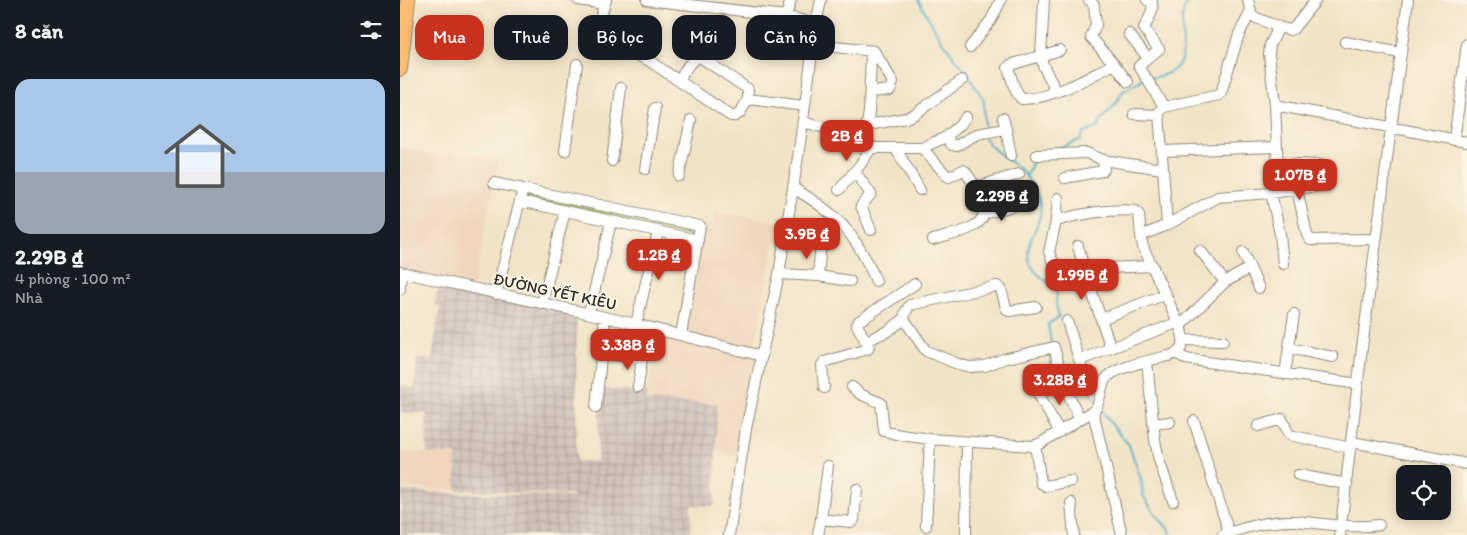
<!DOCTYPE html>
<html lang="vi">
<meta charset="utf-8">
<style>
body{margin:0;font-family:Itim,sans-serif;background:#242831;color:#f1f3f6;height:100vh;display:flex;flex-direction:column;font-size:19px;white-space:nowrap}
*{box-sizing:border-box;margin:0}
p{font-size:16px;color:#9ea1a6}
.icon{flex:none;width:28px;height:28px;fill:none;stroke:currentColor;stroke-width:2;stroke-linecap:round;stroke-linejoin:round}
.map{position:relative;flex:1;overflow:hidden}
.side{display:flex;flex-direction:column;background:#171b24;width:400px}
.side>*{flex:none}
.top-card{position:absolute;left:15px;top:15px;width:475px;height:45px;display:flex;gap:10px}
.buttons{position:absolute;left:996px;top:465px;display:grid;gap:10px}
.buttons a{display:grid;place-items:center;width:55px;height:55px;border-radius:10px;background:#171b24;box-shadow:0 2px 12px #0003;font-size:25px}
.price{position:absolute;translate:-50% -42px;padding:0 11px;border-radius:10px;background:#c8321e;color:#fff;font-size:16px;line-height:32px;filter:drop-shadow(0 1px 2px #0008)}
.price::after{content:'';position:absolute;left:50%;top:30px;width:15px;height:11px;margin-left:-8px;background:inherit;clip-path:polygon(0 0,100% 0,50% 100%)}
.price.current{background:#222;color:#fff}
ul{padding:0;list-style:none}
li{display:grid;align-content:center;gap:10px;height:265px;padding:0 15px}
li span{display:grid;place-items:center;height:155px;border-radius:15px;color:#555}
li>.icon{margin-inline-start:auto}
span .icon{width:90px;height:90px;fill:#fffc;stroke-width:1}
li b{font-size:21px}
h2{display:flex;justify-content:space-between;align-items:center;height:60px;padding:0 15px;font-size:21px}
.chip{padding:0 18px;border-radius:15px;background:#171b24;box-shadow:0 2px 12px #0003;font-size:18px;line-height:45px}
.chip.current{background:#c8321e;color:#fff}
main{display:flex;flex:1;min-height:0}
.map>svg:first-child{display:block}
.built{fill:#f0d5bc}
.industrial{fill:url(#industrial-grid)}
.green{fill:url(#green-dots);stroke:#6b774a}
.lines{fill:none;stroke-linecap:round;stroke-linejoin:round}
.stream{stroke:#4aaac9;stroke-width:2}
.minor-casing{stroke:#8e8878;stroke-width:12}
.highway-casing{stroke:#8e8878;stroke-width:16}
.minor{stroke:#fff;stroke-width:10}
.highway{stroke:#fdbc6f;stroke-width:14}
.labels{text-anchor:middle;stroke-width:4;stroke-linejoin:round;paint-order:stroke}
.street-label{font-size:16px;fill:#2b2b2b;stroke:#fcf5e5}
</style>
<main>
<section class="side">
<h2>8 căn<svg class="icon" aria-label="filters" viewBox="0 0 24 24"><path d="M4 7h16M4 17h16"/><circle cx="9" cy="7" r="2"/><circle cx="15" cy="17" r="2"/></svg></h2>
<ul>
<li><span style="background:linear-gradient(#a9c7e8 60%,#9aa5b1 0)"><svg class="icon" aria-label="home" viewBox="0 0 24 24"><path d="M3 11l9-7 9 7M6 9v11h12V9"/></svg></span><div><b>2.29B ₫</b><p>4 phòng · 100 m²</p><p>Nhà</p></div></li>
</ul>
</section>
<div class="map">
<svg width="1067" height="535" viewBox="0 0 1067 535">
<defs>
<pattern id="industrial-grid" width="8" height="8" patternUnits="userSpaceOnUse" patternTransform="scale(1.25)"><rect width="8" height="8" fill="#cec1b9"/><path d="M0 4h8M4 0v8" fill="none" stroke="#b1a69f"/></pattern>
<pattern id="green-dots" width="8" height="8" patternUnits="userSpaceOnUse" patternTransform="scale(1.25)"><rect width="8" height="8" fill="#abc368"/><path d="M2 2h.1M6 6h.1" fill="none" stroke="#8b9f56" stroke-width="1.8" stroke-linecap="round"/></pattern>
</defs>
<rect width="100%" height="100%" fill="#fcf5e5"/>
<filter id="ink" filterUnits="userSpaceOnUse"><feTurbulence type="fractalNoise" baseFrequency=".02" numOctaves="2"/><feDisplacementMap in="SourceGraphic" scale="10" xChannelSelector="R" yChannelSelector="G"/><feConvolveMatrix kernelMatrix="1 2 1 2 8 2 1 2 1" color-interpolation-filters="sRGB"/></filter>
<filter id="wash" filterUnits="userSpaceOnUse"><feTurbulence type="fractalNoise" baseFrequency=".0096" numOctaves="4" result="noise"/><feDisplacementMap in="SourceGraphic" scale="20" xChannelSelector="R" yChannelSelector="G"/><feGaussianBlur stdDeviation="1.12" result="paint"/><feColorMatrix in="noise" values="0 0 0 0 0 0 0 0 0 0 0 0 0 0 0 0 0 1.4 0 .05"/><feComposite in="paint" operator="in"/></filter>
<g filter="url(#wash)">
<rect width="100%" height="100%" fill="#f1e4c6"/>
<path class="built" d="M 0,148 L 48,158 L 50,152 L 98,161 L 74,286 L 0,270 Z
M 315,212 L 378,222 L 354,352 L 284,333 L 304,223 L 313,224 Z
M 389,227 L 420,231 L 419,244 L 387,239 Z
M 261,332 L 359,358 L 339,457 L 316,451 L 316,443 L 245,400 Z
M 0,452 L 56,454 L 56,490 L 0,488 Z"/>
<path class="industrial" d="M 39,283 L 177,313 L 176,461 L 197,462 L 200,389 L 247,391 L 246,400 L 317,404 L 314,506 L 291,505 L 291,535 L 1,535 L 0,491 L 175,497 L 174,495 L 56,490 L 56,454 L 27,453 L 26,413 L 0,413 L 0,386 L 15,387 L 17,359 L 32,359 L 40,306 L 35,305 Z"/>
<path class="green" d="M 124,192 L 298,228 L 296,237 L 123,200 Z"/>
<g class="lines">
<path class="stream" d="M 518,0 L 542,41 L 566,72 L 584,100 L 584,130
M 749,78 C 807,71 768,28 789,0
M 584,137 C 592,151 609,160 621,170 C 627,176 639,196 640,203 C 646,225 616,246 634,270 C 638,276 650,283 657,290 L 656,305 L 659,317 L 648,324 L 651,343
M 655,150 L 680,140 L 683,133 L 698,127 L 701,120 L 714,106 L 723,91 L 743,80
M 626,177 L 635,157
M 651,353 L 650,364 L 656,377 L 658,376
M 666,376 L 678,375 L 696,400
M 701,408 L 709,421 L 729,445 L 741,479 L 743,495 L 755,514 L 770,531 L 771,535"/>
</g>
</g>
<g filter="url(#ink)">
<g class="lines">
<defs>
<path id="minor" d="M 178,0 L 204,4
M 206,0 L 194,38 C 204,58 213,53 232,54 C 238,55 243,58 248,60 L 331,116 L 335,116 L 340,113 L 348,99 L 405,106
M 247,0 L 386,16 L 416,24
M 644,0 L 641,56 L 643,65 L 656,91
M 747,0 L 752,2 C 754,12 748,20 744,28 L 759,49 L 739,66 L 764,107
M 848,0 L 851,11
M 386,16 L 391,0
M 729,34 L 748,58
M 945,42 L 1000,53
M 414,45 L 474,51 L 493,82 L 490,90 L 470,92
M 570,47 L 591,20 L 601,0
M 660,50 L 610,65 L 608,68 C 612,78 614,93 622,99 C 650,100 690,77 714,64 L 691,37 L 696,25 L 694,5 L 689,0
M 714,64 L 728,82
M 279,81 C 284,72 289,60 300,57 L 348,89 L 348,99
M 875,105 L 1067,142
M 734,114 L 759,115
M 603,118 L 606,129
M 403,122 L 432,130 L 475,148 L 522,148 L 546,137 L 552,145 L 556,146 L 577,134 L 606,129 L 611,156
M 468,125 L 506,118 L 515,114 L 562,80
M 546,137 L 560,125 L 566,117
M 1054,140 L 1067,44
M 464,143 L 469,112 L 471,55 L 474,51
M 522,148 L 547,176 L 549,177 L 563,170 L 565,171 L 576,187
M 496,149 L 520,190
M 165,151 L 177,64
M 762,151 L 876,147
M 637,155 L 687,153 L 703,160
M 212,161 L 221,88
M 877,166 L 900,164 L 920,165
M 245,169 L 255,108
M 455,172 L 471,194 L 461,206 L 471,230
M 279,176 L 291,120
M 665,178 L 702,171 L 704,169 L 703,160 L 762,169
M 94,183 L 123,189
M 393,188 C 437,213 456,234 476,281
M 897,189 L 907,235 L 910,240 L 976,239
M 439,190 L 460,165 L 472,147
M 879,191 L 875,105 L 869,54 L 870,45 L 879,27 L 890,30 L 893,29 L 916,0
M 871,193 L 880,234 L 883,264
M 658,198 L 656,221 L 649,252 L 657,273 L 660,274 L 684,269 L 753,266
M 120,201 L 298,240
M 584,214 L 613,206
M 656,221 C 678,214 713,208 736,211 L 739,215 L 741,236
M 767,225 L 759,112 L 764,107 L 819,95 L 821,93 L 839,34 L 849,15 L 879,27
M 533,240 C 549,235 580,230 584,214 L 576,187 L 619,174
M 678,246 L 684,269 L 711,348
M 850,268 L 859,288
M 0,272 L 236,324 L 362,356
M 379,274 L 418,276 L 422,232
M 418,276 L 450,281
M 825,282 L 850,268 L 843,252
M 0,289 L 1,272
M 96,294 L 123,189 L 300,226 L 281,335
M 142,304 L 165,211
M 189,313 L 211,222
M 504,319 L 526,351 L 558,364 L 570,367 L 585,366 L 603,359 L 654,347 L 664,385 L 680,419
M 701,319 L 766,294
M 667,321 L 684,375 L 691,382
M 236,324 L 258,232
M 780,326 L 825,282 L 800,250
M 784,340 L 823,341
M 466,341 L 488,331 L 504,319 L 505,313 L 510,305 L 597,286 L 601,289 L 606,308 L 609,311 L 636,307
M 889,348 L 933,357
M 776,353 L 786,359 L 958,384
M 200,354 L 242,358 L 247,327
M 680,360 L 779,322
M 747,362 L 755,440 L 759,460 L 773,501
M 885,374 L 894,314
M 238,387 L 242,358
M 452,387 L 460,394 L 481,403 L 484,431 L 501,435 L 530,439 L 632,446 L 639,444 L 695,410 C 701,400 700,389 705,380 C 712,367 757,359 772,355 C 786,349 784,338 780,326 L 743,247 L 741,236 L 767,225 L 818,197 L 871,193 L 919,186
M 424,388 L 422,365 L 424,362 L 468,349 L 469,347 L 457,325 L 459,321 L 515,284
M 638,393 L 659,431
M 196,407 L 205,317
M 693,412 L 722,535
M 794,421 L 829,533
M 753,424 L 770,422
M 858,426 L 882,419 L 889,435 L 951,448
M 952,442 L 1067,464
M 635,445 L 641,483 L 646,486 L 671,481
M 898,475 L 947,484
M 671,503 L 674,535
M 421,519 L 428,466
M 526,526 L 530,439
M 329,535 L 346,429 L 379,274 L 398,157 L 416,24 L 421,0
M 418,535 L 421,519 L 451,522 L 454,520 L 457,489
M 566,535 L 567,442
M 823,535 C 846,527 870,520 894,521 C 923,523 950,529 979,525
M 940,535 L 962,348 L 1008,0"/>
<path id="highway" d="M 0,69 L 8,0"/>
</defs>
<use href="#minor" class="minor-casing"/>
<use href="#highway" class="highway-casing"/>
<use href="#minor" class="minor"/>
<use href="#highway" class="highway"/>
</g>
</g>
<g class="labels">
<g class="street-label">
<text transform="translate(155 291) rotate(12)" y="6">ĐƯỜNG YẾT KIÊU</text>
</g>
</g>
</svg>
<div class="buttons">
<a><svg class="icon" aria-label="locate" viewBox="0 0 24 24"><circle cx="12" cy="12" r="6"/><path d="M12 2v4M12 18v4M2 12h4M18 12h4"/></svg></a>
</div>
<b class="price" style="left:447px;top:162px">2B ₫</b>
<b class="price" style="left:900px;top:201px">1.07B ₫</b>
<b class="price current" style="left:602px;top:222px">2.29B ₫</b>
<b class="price" style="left:407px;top:260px">3.9B ₫</b>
<b class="price" style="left:259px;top:281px">1.2B ₫</b>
<b class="price" style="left:682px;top:301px">1.99B ₫</b>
<b class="price" style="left:228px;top:371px">3.38B ₫</b>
<b class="price" style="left:660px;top:406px">3.28B ₫</b>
<div class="top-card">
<a class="chip current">Mua</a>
<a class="chip">Thuê</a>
<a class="chip">Bộ lọc</a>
<a class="chip">Mới</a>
<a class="chip">Căn hộ</a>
</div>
</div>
</main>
